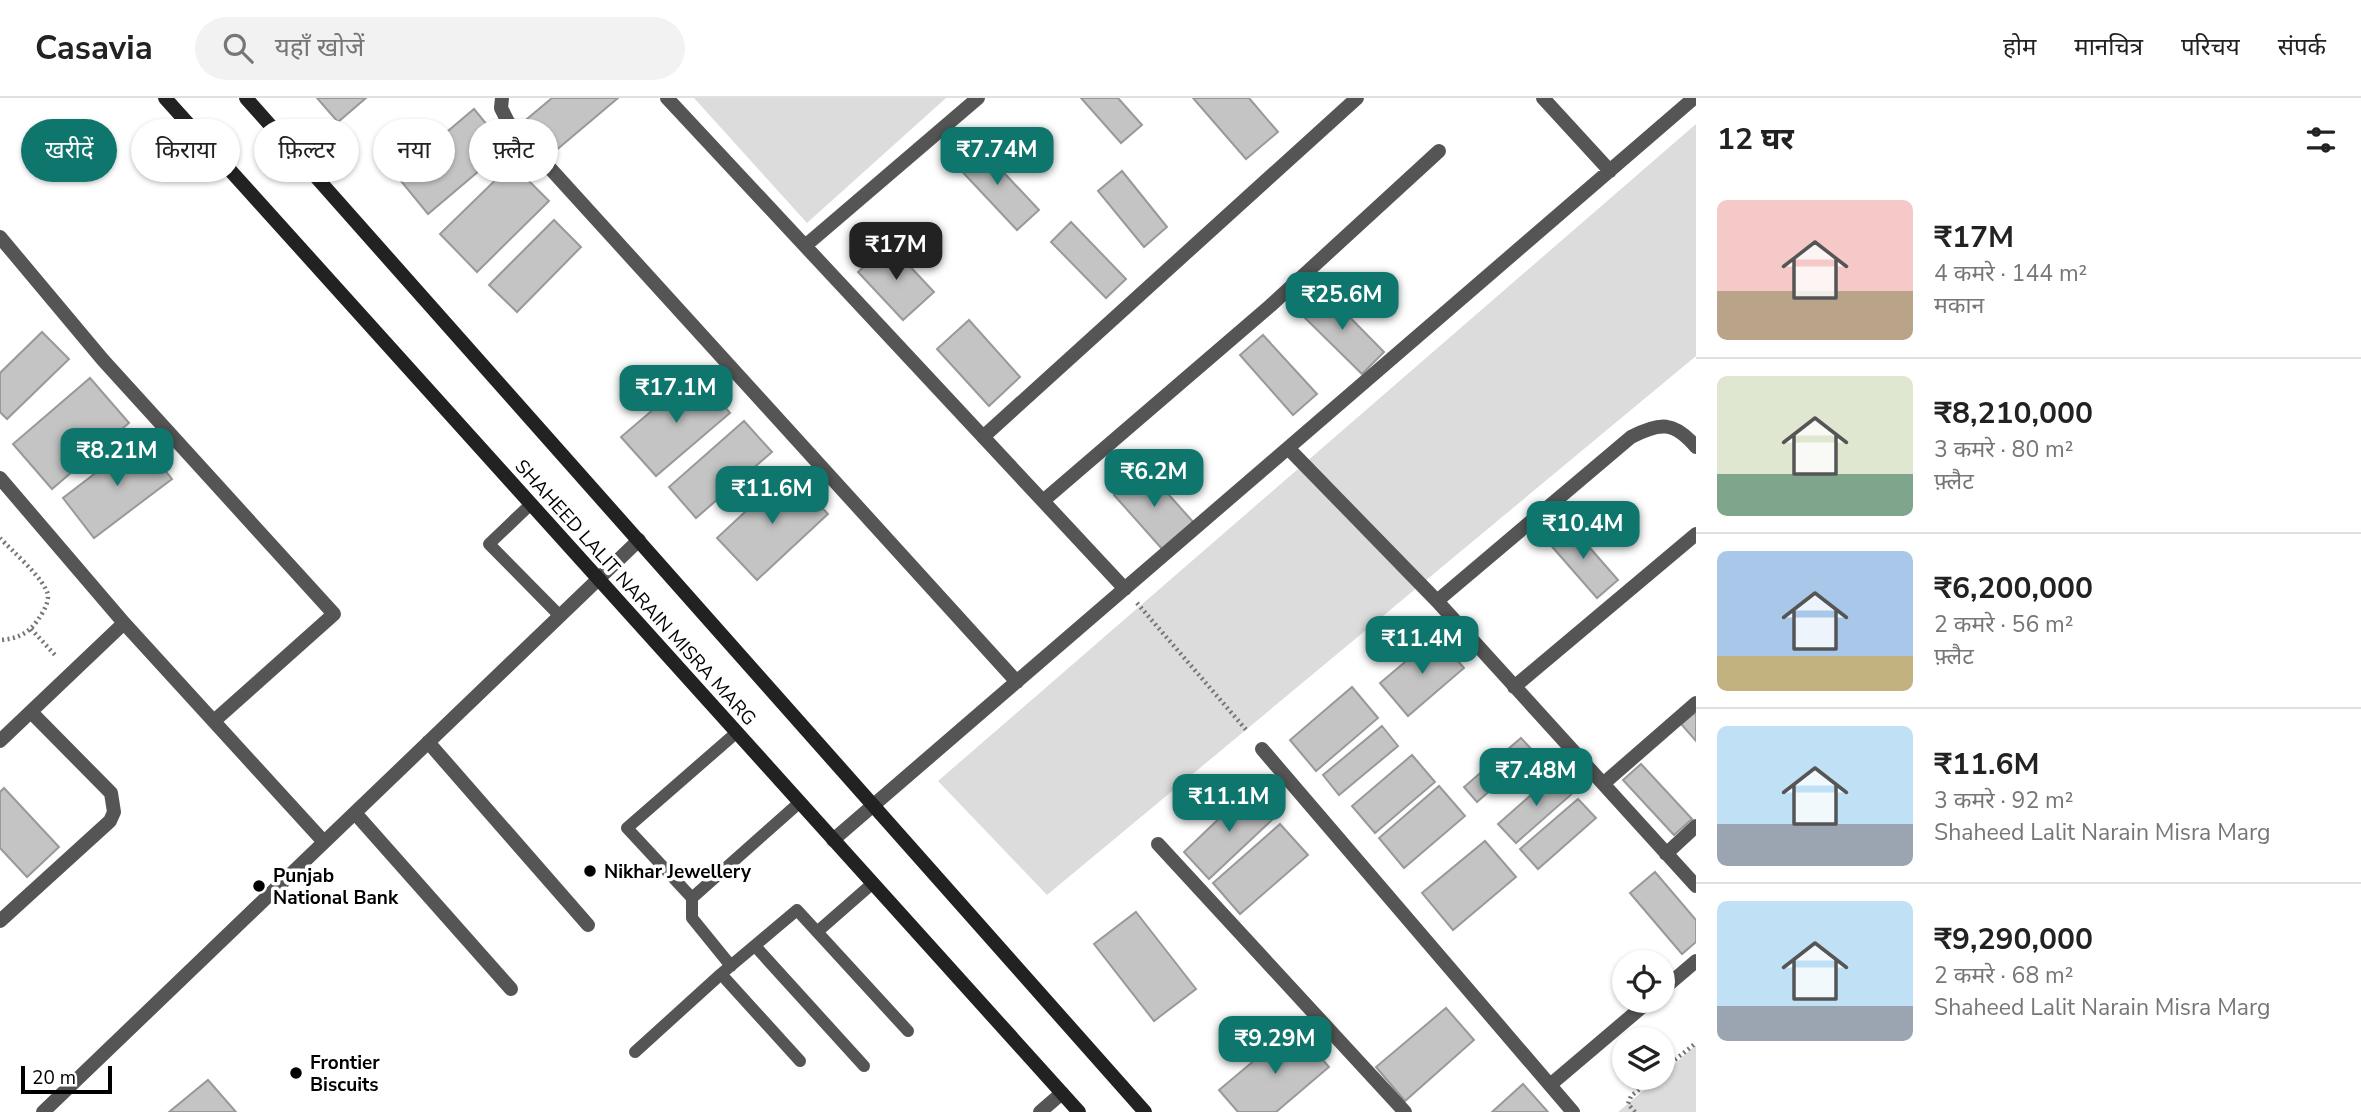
<!DOCTYPE html>
<html lang="hi">
<meta charset="utf-8">
<style>
body{margin:0;font-family:"Nunito Sans","Noto Sans Devanagari",sans-serif;background:#f2f2f2;color:#222;height:100vh;display:flex;flex-direction:column;font-size:26px;white-space:nowrap}
*{box-sizing:border-box;margin:0}
p{font-size:23px;color:#767676}
.icon{flex:none;width:38px;height:38px;fill:none;stroke:currentColor;stroke-width:2;stroke-linecap:round;stroke-linejoin:round}
.map{position:relative;flex:1;overflow:hidden}
.side{display:flex;flex-direction:column;background:#fff;width:665px}
.side>*{flex:none}
.hud{position:absolute;left:21px;top:21px;width:665px;height:63px;display:flex;gap:14px}
.controls{position:absolute;left:1612px;top:852px;display:grid;gap:14px}
.controls a{display:grid;place-items:center;width:63px;height:63px;border-radius:50%;background:#fff;box-shadow:0 2px 5px #0004;font-size:35px}
.scale{position:absolute;left:21px;bottom:18px;width:91px;box-sizing:border-box;padding-left:7px;border:4px solid #000;border-top:0;font-size:19px;line-height:24px;white-space:nowrap;color:#000;-webkit-text-stroke:5px #fff;paint-order:stroke}
.price{position:absolute;translate:-50% -60px;padding:0 16px;border-radius:14px;background:#0f766e;color:#fff;font-size:23px;line-height:46px;filter:drop-shadow(0 2px 4px #0008)}
.price::after{content:'';position:absolute;left:50%;top:42px;width:21px;height:16px;margin-left:-10px;background:inherit;clip-path:polygon(0 0,100% 0,50% 100%)}
.price.current{background:#222;color:#fff}
ul{padding:0;list-style:none}
li{display:flex;align-items:center;gap:21px;height:175px;padding:0 21px}
li+li{border-top:2px solid #e0e0e0}
li span{display:grid;place-items:center;flex:none;width:196px;height:140px;border-radius:10px;color:#555}
li>.icon{margin-inline-start:auto}
span .icon{width:84px;height:84px;fill:#fffc;stroke-width:1}
li b{font-size:30px}
h2{display:flex;justify-content:space-between;align-items:center;height:84px;padding:0 21px;font-size:30px}
.chip{padding:0 24px;border-radius:32px;background:#fff;box-shadow:0 2px 5px #0004;font-size:24px;line-height:63px}
.chip.current{background:#0f766e;color:#fff}
header{display:flex;align-items:center;gap:42px;box-sizing:border-box;height:98px;padding:0 35px;background:#fff;border-bottom:2px solid #e0e0e0}
header strong{font-size:33px}
nav{display:flex;gap:38px;margin-inline-start:auto;font-size:24px}
.search{width:490px;height:63px;background:#f2f2f2;display:flex;align-items:center;gap:18px;box-sizing:border-box;padding:0 24px;border-radius:38px;color:#767676;font-size:26px}
main{display:flex;flex:1;min-height:0}
.map>svg:first-child{display:block}
.green{fill:#dcdcdc}
.building{fill:#c4c4c4;stroke:#999;stroke-width:2}
.lines{fill:none;stroke-linecap:round;stroke-linejoin:round}
.path{stroke:#777;stroke-width:4.5;stroke-dasharray:2 3.5;stroke-linecap:butt}
.lane{stroke:#555;stroke-width:12}
.street{stroke:#555;stroke-width:14}
.secondary{stroke:#222;stroke-width:14}
.poi-dot{fill:#000;stroke:#fff;stroke-width:2.5}
.labels{text-anchor:middle;stroke-width:7;stroke-linejoin:round;paint-order:stroke}
.street-label{font-size:19px;fill:#000;stroke:#fff}
.poi-label{font-size:19px;font-weight:bold;fill:#000;stroke:#fff;text-anchor:start}
</style>
<header>
<strong>Casavia</strong>
<div class="search"><svg class="icon" aria-label="search" viewBox="0 0 24 24"><circle cx="10" cy="10" r="6"/><path d="M15 15l6 6"/></svg>यहाँ खोजें</div>
<nav><a>होम</a><a>मानचित्र</a><a>परिचय</a><a>संपर्क</a></nav>
</header>
<main>
<div class="map">
<svg width="1696" height="1014" viewBox="0 0 1696 1014">
<rect width="100%" height="100%" fill="#fff"/>
<path class="green" d="M 694,0 L 946,0 L 807,125 Z
M 1696,26 L 1696,258 L 1047,797 L 938,683 Z
M 1696,947 L 1696,1014 L 1618,1014 L 1658,980 L 1662,980 L 1663,976 Z"/>
<path class="building" d="M 317,0 L 366,0 L 338,24 Z
M 552,0 L 618,0 L 548,59 L 521,26 Z
M 1081,0 L 1118,0 L 1142,27 L 1121,45 Z
M 1193,0 L 1249,0 L 1278,34 L 1246,61 Z
M 474,11 L 506,50 L 428,116 L 396,77 Z
M 976,45 L 1039,112 L 1017,132 L 955,66 Z
M 512,66 L 549,103 L 477,174 L 440,136 Z
M 1122,73 L 1167,129 L 1144,149 L 1098,93 Z
M 554,122 L 581,149 L 517,214 L 489,187 Z
M 1071,124 L 1126,181 L 1106,200 L 1051,144 Z
M 889,146 L 934,194 L 903,222 L 858,174 Z
M 1323,192 L 1384,254 L 1362,276 L 1300,215 Z
M 969,222 L 1020,279 L 989,308 L 937,251 Z
M 42,234 L 69,261 L 7,321 L 0,314 L 0,275 Z
M 1263,237 L 1317,296 L 1293,317 L 1240,257 Z
M 696,275 L 730,315 L 656,378 L 621,339 Z
M 90,280 L 129,325 L 52,391 L 13,346 Z
M 744,323 L 772,354 L 696,420 L 669,389 Z
M 140,341 L 172,381 L 94,440 L 63,400 Z
M 1145,370 L 1194,425 L 1163,452 L 1114,397 Z
M 788,374 L 828,416 L 757,482 L 717,440 Z
M 1569,426 L 1618,482 L 1597,500 L 1548,444 Z
M 1436,538 L 1464,570 L 1408,618 L 1380,585 Z
M 1352,589 L 1378,620 L 1316,673 L 1290,642 Z
M 1696,614 L 1696,643 L 1681,626 Z
M 1382,628 L 1398,648 L 1339,697 L 1323,677 Z
M 1521,640 L 1534,654 L 1477,704 L 1464,689 Z
M 1412,657 L 1435,684 L 1375,735 L 1352,708 Z
M 1641,666 L 1692,721 L 1674,737 L 1623,682 Z
M 1557,674 L 1574,694 L 1516,745 L 1498,726 Z
M 1439,688 L 1465,718 L 1404,770 L 1379,740 Z
M 4,690 L 59,749 L 27,779 L 0,750 L 0,694 Z
M 1249,692 L 1275,719 L 1209,781 L 1184,754 Z
M 1578,701 L 1596,720 L 1538,771 L 1520,751 Z
M 1280,726 L 1308,757 L 1240,816 L 1213,785 Z
M 1485,743 L 1516,779 L 1453,832 L 1422,795 Z
M 1655,774 L 1696,822 L 1696,844 L 1682,856 L 1630,795 Z
M 1136,814 L 1196,891 L 1154,923 L 1094,846 Z
M 1446,910 L 1474,942 L 1405,1003 L 1376,969 Z
M 1294,929 L 1329,969 L 1276,1014 L 1238,1014 L 1219,992 Z
M 208,982 L 236,1014 L 169,1014 Z
M 1523,986 L 1548,1014 L 1492,1014 Z"/>
<g class="lines">
<path class="path" d="M 0,440 C 11,452 47,483 48,498 C 48,507 42,516 37,523 C 28,536 16,541 0,542
M 1137,505 L 1248,634
M 31,531 L 56,558
M 1662,972 L 1696,945
M 1635,1014 L 1628,1006 L 1631,998 L 1653,980"/>
<path class="lane" d="M 531,406 L 489,446 L 560,518
M 736,635 L 627,730 L 692,800 L 799,705
M 692,800 L 692,820 L 731,868
M 817,834 L 873,785
M 755,848 L 864,968
M 721,876 L 800,963
M 635,954 L 721,876 L 797,812 L 908,933"/>
<path class="street" d="M 502,0 L 501,10 L 508,24 L 1017,584
M 667,0 L 1125,491
M 1543,0 L 1610,73
M 0,139 L 103,262 L 334,516 L 214,623
M 805,148 L 978,0
M 983,339 L 1357,0
M 1696,349 C 1674,323 1660,324 1631,339 L 1437,503 L 1696,788
M 1288,350 L 1437,503
M 0,380 L 124,525 L 324,744
M 1043,403 L 1270,208 L 1439,53
M 1514,589 L 1696,436
M 0,643 L 124,525
M 428,644 L 588,827
M 1262,651 L 1573,1014
M 1603,686 L 1696,605
M 355,715 L 511,891
M 833,742 L 1694,0
M 1158,746 L 1405,1014
M 1666,756 L 1696,728
M 0,823 L 110,723 L 114,714 L 111,695 L 31,614
M 1662,892 L 1696,863
M 1550,987 L 1649,903
M 43,1014 L 639,442
M 1040,1014 L 1062,995"/>
<path class="secondary" d="M 165,0 L 1079,1014
M 246,0 L 1145,1014"/>
</g>
<g class="poi-dot">
<circle cx="590" cy="773" r="7"/>
<circle cx="259" cy="788" r="7"/>
<circle cx="296" cy="975" r="7"/>
</g>
<g class="labels">
<g class="street-label">
<text transform="translate(636 494) rotate(48)" y="7">SHAHEED LALIT NARAIN MISRA MARG</text>
</g>
<g class="poi-label">
<text x="604" y="780">Nikhar Jewellery</text>
<text x="273" y="784">Punjab<tspan x="273" dy="22">National Bank</tspan></text>
<text x="310" y="971">Frontier<tspan x="310" dy="22">Biscuits</tspan></text>
</g>
</g>
</svg>
<div class="controls">
<a><svg class="icon" aria-label="locate" viewBox="0 0 24 24"><circle cx="12" cy="12" r="6"/><path d="M12 2v4M12 18v4M2 12h4M18 12h4"/></svg></a>
<a><svg class="icon" aria-label="layers" viewBox="0 0 24 24"><path d="M12 4l9 5-9 5-9-5zM3 14l9 5 9-5"/></svg></a>
</div>
<div class="scale">20 m</div>
<b class="price" style="left:997px;top:89px">₹7.74M</b>
<b class="price current" style="left:896px;top:184px">₹17M</b>
<b class="price" style="left:1342px;top:234px">₹25.6M</b>
<b class="price" style="left:676px;top:327px">₹17.1M</b>
<b class="price" style="left:117px;top:390px">₹8.21M</b>
<b class="price" style="left:1154px;top:411px">₹6.2M</b>
<b class="price" style="left:772px;top:428px">₹11.6M</b>
<b class="price" style="left:1583px;top:463px">₹10.4M</b>
<b class="price" style="left:1422px;top:578px">₹11.4M</b>
<b class="price" style="left:1536px;top:710px">₹7.48M</b>
<b class="price" style="left:1229px;top:736px">₹11.1M</b>
<b class="price" style="left:1275px;top:978px">₹9.29M</b>
<div class="hud">
<a class="chip current">खरीदें</a>
<a class="chip">किराया</a>
<a class="chip">फ़िल्टर</a>
<a class="chip">नया</a>
<a class="chip">फ़्लैट</a>
</div>
</div>
<section class="side">
<h2>12 घर<svg class="icon" aria-label="filters" viewBox="0 0 24 24"><path d="M4 7h16M4 17h16"/><circle cx="9" cy="7" r="2"/><circle cx="15" cy="17" r="2"/></svg></h2>
<ul>
<li><span style="background:linear-gradient(#f6c9c9 65%,#b9a48a 0)"><svg class="icon" aria-label="home" viewBox="0 0 24 24"><path d="M3 11l9-7 9 7M6 9v11h12V9"/></svg></span><div><b>₹17M</b><p>4 कमरे · 144 m²</p><p>मकान</p></div></li>
<li><span style="background:linear-gradient(#dfe7d0 70%,#7fa58c 0)"><svg class="icon" aria-label="home" viewBox="0 0 24 24"><path d="M3 11l9-7 9 7M6 9v11h12V9"/></svg></span><div><b>₹8,210,000</b><p>3 कमरे · 80 m²</p><p>फ़्लैट</p></div></li>
<li><span style="background:linear-gradient(#a9c7e8 75%,#c2b280 0)"><svg class="icon" aria-label="home" viewBox="0 0 24 24"><path d="M3 11l9-7 9 7M6 9v11h12V9"/></svg></span><div><b>₹6,200,000</b><p>2 कमरे · 56 m²</p><p>फ़्लैट</p></div></li>
<li><span style="background:linear-gradient(#bfe0f5 70%,#9aa5b1 0)"><svg class="icon" aria-label="home" viewBox="0 0 24 24"><path d="M3 11l9-7 9 7M6 9v11h12V9"/></svg></span><div><b>₹11.6M</b><p>3 कमरे · 92 m²</p><p>Shaheed Lalit Narain Misra Marg</p></div></li>
<li><span style="background:linear-gradient(#bfe0f5 75%,#9aa5b1 0)"><svg class="icon" aria-label="home" viewBox="0 0 24 24"><path d="M3 11l9-7 9 7M6 9v11h12V9"/></svg></span><div><b>₹9,290,000</b><p>2 कमरे · 68 m²</p><p>Shaheed Lalit Narain Misra Marg</p></div></li>
</ul>
</section>
</main>
